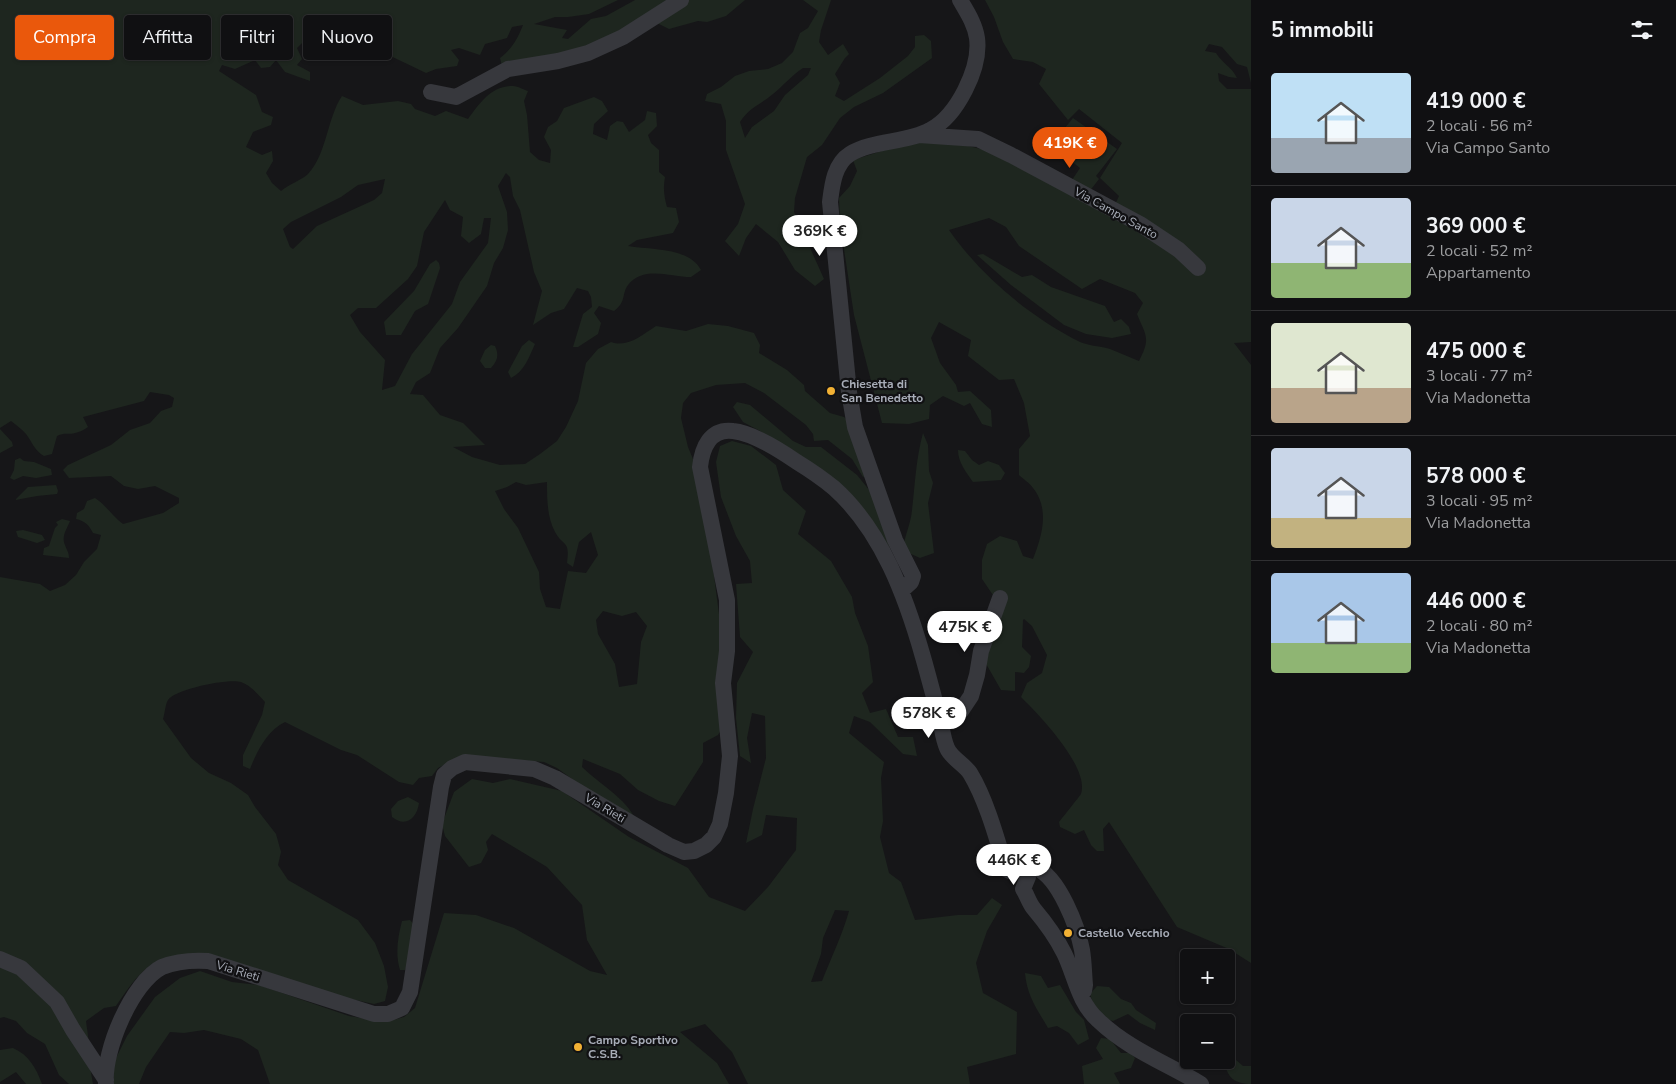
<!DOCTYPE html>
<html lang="it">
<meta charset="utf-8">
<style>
body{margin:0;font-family:"Nunito Sans",sans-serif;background:#1e1e20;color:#f1f3f6;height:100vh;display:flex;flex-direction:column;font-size:19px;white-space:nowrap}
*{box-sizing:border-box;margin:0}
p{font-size:16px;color:#9c9d9f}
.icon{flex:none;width:28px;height:28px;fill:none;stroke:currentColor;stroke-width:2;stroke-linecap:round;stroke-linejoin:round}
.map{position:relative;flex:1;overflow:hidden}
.side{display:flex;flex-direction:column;background:#101012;width:425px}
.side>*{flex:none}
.banner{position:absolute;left:15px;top:15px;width:475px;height:45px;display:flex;gap:10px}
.fabs{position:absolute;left:1180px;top:949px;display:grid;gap:10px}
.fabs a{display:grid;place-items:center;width:55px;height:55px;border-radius:5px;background:#101012;box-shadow:0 1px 4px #0004,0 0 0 1px #303032;font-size:25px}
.price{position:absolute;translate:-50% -42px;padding:0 11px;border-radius:18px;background:#fff;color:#222;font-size:16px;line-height:32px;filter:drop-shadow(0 1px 2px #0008)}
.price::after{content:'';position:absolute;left:50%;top:30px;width:15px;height:11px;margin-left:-8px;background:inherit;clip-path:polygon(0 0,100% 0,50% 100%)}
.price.selected{background:#ea580c;color:#fff}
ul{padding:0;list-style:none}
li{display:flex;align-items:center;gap:15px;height:125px;padding:0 20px}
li+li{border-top:1px solid #303032}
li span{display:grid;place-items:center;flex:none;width:140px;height:100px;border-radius:5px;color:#555}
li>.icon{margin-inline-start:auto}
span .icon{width:60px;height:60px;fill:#fffc;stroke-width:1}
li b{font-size:21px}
h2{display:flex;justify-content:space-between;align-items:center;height:60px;padding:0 20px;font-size:21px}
.tag{padding:0 18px;border-radius:5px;background:#101012;box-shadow:0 1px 4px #0004,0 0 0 1px #303032;font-size:18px;line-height:45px}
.tag.selected{background:#ea580c;color:#fff}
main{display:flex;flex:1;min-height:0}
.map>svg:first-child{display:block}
.green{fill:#1e261f;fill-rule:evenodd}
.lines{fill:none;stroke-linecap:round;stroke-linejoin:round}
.minor{stroke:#37383d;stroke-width:16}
.poi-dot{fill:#f2b134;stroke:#111113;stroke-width:2}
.labels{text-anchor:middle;stroke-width:4.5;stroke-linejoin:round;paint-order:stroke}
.street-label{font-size:12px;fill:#a8adb8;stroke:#111113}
.poi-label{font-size:12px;font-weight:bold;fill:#a8adb8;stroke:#111113;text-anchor:start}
</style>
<main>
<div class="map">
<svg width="1251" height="1084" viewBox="0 0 1251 1084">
<rect width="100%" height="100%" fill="#161618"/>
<path class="green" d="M 0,0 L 618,0 L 589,14 L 568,17 L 555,17 L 534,24 L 567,30 L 562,38 L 568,39 L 591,19 L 606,16 L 635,0 L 745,0 L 726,16 L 707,22 L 698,21 L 669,29 L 657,23 L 596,49 L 502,66 L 500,58 C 512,49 518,38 523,25 L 512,27 L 507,38 L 485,44 L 480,55 L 459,48 L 451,50 L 459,60 L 457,66 L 436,69 L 426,73 L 376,49 L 346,44 L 303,42 L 297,48 L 302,59 L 297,65 L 310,72 L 310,81 L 285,72 L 276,60 L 270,67 L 261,68 L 255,60 L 235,69 L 222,65 L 219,71 L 256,95 L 262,112 L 273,117 L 271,125 L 253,132 L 246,147 L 262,155 L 272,151 L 273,161 L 266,173 L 272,183 L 281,191 C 288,185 303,179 308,174 C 327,154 327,118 342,96 L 363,105 L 398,101 L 411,104 L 415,109 L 435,116 L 446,111 L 468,119 C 480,103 491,86 513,86 C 518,86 524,90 528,91 L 524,101 L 527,115 L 530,152 L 539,160 L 550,163 L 551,150 L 544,137 L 548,127 L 557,121 L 564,108 L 594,97 L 602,101 L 608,111 L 594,124 L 593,134 L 607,140 L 610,126 L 617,121 L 623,122 L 629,132 L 645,120 L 647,111 L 656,113 L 657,126 L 648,135 L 651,143 L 659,150 L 659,172 L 665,177 C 663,189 664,196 667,207 L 676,208 L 679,222 L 673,233 L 637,240 L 628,246 C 651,250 689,247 701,270 L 691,277 C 671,277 643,265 628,285 C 621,295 627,301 614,311 L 599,306 L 594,313 L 601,323 L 598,334 L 578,347 L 573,347 L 583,314 L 592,307 L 591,297 L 588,291 L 577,288 L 564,309 L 551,313 L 533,325 L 542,291 L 534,272 L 520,210 L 513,196 L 510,177 L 506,173 L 498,186 L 507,212 L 508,230 L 503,248 L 494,263 L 487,286 L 458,328 L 440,348 L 430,373 L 416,382 L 410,394 L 423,395 L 440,415 L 463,423 L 485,445 L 453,447 L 472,457 L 500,465 L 525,464 L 540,454 L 557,441 L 566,427 L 578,401 L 586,363 L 598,349 L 611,342 C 628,348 642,335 656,326 L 686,331 L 708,324 L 728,326 L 754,333 L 760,345 L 759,353 L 787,370 L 804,385 L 805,391 L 830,413 L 844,417 L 852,425 L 867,476 L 863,477 L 852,459 L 828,440 L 814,441 L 813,434 L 806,425 L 764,393 L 745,383 L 716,385 L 691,393 L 683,403 L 681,418 L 688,447 L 695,464 L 713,568 L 720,622 L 726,721 L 718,735 L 703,743 L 703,762 L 675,806 L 659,801 L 638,790 L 620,774 L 583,759 L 582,767 C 597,782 628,800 635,819 L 579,784 L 557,768 L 544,762 L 499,759 L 454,760 L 438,768 L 432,776 L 419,778 L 413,785 L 399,782 L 357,755 L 341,750 L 285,722 C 267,731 257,751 250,769 L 243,766 L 243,755 L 262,715 L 265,702 C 259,695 250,685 241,682 C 229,678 175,689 168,700 C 165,705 165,713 163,719 L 191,758 L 209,773 L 231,783 L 248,795 L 255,807 L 276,834 L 281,852 L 278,865 L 288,880 L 358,920 L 375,943 L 384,966 L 388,987 L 385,1001 L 374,1004 L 162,959 C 141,968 129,987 116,1006 L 104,1008 L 86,1021 L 90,1051 L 89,1061 L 93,1084 L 69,1084 L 59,1075 L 45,1044 L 27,1033 L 16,1021 L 4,1017 L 0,1018 L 0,577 L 40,584 L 50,591 L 65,585 L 76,575 L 84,562 L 97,549 L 101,535 L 93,533 C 89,525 85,521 76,519 L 77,513 L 84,509 L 87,501 L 95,498 C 106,505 112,516 123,524 L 163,513 L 179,503 L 179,498 L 155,486 L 138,489 L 124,486 L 111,476 L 69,478 L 63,470 L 68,465 L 111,445 L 130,430 L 150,423 L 161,411 L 172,407 L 174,398 L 169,395 L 150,392 L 144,401 L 83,417 L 88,427 C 84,430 80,432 75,433 C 67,435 65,432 57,436 L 52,454 L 44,456 C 35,451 32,442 26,434 C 22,429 16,425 11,421 L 0,428 ZM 385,179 L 382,193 L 374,200 L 317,226 L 293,249 L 290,247 L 283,229 L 291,222 L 341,197 L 358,185 ZM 445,200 L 450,210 L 463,217 L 461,236 L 469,243 L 481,234 L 484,218 L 491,218 L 488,243 L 460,282 L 452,304 L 412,354 L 395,386 L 382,390 L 385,360 L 360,332 L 350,315 L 358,308 L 376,308 L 408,279 L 417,266 L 424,232 ZM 516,482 L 526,485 L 547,482 C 547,499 547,517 555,532 C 564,548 570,539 567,563 L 573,567 L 579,542 L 591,532 L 598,555 L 586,573 L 568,571 L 560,609 L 546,607 L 540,589 L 539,572 L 518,528 L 504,509 L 495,491 L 507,487 ZM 603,611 L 622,616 L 636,612 L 647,626 L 641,642 L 637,684 L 619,687 L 615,664 L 598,634 L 596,620 Z
M 803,0 L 831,0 L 821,30 L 819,42 L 828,55 L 843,44 L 849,54 L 845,58 L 835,74 L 840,83 L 835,96 L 844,101 L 880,78 L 908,56 L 915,47 L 915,36 L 924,35 L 931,41 L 932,58 L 883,93 L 854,107 L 840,118 L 822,145 L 807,157 L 795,198 L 794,212 L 824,279 L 815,286 L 795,270 L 778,242 L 756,224 L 746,238 L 739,256 L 725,241 L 738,224 L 745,204 L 726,150 L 726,121 L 721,104 L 705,101 L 707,94 L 721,87 L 735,76 L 749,71 L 768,69 L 782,63 L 793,52 L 800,33 L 808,28 L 818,11 ZM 803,68 L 811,68 L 808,75 L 785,95 L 774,111 L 752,127 L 745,138 L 740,122 C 750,107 760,105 773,94 C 783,86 791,76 803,68 Z
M 985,0 L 1251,0 L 1251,83 L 1247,67 L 1237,64 L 1222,47 L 1209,44 L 1205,51 L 1216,53 C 1222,63 1232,67 1237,78 L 1229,77 L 1218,73 L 1219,81 L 1227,89 L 1251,89 L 1251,342 L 1234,343 L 1251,365 L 1251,963 L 1229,949 L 1177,927 L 1109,822 L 1103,829 L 1104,851 L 1097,851 L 1091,845 L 1084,830 L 1075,834 L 1060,827 L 1059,822 C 1063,817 1079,797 1081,794 C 1090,767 1038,714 1021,697 L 1027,683 L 1042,673 L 1047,655 L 1032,626 L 1024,619 L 1023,620 L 1022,647 L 1031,656 L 1029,667 L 1024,673 L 1015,672 L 1015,691 L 1001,690 L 985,662 L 995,598 L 982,579 L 982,560 L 987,544 L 1000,536 L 1017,541 L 1023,556 L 1033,559 C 1042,536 1050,509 1033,488 C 1030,483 1023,479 1019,475 L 1019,449 L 1030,436 L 1024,403 L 1014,379 L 999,380 L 968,356 L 971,340 L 939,322 L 931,338 L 940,363 L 956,385 L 958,392 L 970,391 L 991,410 L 992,427 L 982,424 L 970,403 L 964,406 L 943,396 L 930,405 L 929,419 L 909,424 L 882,423 L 854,315 L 840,223 L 839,198 L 850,186 L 857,171 L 853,160 L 917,140 L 952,142 L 985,150 L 1111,213 L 1119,196 L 1100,178 L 1122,143 L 1079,109 L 1068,120 L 1039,84 L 1046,69 L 1033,62 L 1013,59 L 1003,42 L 994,17 ZM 989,218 L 1006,227 L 1019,246 L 1082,289 L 1100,279 L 1135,293 L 1143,303 L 1137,314 C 1146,336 1151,338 1139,361 C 1129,357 1120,353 1110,349 C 1101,346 1089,346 1080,342 C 1029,316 982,277 949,230 Z
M 1073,118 L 1117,149 L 1096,176 L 1099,179 L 1089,192 L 1072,180 L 1080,168 L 1051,145 Z
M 983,254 L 1022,277 L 1032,275 L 1051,287 L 1105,306 L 1114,322 L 1121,319 L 1129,327 L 1131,334 L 1112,338 L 1086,334 L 1064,325 L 1011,285 L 977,255 Z
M 436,260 L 439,263 L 440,268 L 428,304 L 415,311 L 401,335 L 386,335 L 384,322 L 414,291 L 430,264 Z
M 529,340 L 535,344 C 529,357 524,372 511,378 L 508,372 L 522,346 Z
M 491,345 L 495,346 C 499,355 498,360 491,368 L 485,368 L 480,361 L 485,350 Z
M 737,402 L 750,405 L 793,441 L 806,447 L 821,447 L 857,475 L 870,491 L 892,543 L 890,548 L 872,524 L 760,431 L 743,422 L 733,407 Z
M 0,429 L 12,442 L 13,446 L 0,453 Z
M 923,433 L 928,445 L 929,471 L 933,483 L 928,503 L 934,553 L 920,558 L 911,554 L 903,548 C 905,535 911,523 912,510 C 915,484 916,458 923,433 Z
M 732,441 L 751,446 L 776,465 L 783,490 L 806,511 L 798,534 L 831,561 L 852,597 L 855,613 L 868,646 L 873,682 L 862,693 L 870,713 L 886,709 L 898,737 L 913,737 L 917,756 L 903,754 L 870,722 L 854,716 L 849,733 L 884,762 L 881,778 L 883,821 L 880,837 L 889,873 L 901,882 L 915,920 L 958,915 L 977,915 L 992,898 L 1002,905 L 987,931 L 976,963 L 983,993 L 1017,1012 L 1016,1054 L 967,1067 L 970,1084 L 748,1084 L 732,1052 L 705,1024 L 680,1032 L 717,1063 L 729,1084 L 270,1084 L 258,1050 L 241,1039 L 204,1030 L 184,1033 L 170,1032 L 146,1067 L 139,1084 L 114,1084 L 113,1064 L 127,1036 L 155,997 L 180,978 L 200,971 L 232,982 L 259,985 L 349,1016 L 386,1022 L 404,1017 L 415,1008 L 444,913 L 476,915 L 514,928 L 590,971 L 607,975 L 587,940 L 582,905 L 547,867 L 492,834 L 486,842 L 488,850 L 481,863 L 469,867 L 445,836 L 442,824 L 454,792 L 472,779 L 493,783 L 510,779 L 562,791 L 629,837 L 688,868 L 709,897 L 745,911 L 768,887 L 796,850 L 797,818 L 766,815 L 762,835 L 746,843 L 753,809 L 766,758 L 765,716 L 752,713 L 747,738 L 751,763 L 740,756 L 736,718 L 737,683 L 753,652 L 740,637 L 736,584 L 752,583 L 750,561 L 736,536 L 721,497 L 716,462 L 720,446 ZM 835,910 L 849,911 C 842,936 831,958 822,981 L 811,982 L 821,954 L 823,938 Z
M 958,450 L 965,451 L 972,460 L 979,465 L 988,461 L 999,465 L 1005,473 L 1001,480 L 973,482 C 966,472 958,462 958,450 Z
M 20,458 L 24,461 L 34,462 L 51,469 L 52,475 L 36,478 L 23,476 L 14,480 L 10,478 L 14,470 L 15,460 Z
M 56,485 L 58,491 L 57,494 L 37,496 L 15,500 L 28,487 Z
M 62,519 L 70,521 C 67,529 61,536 65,545 C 67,551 69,552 69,558 L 43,555 L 44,548 L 49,546 L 55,528 L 58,525 L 56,522 Z
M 23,530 L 42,535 L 45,540 L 37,543 L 18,537 L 16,531 Z
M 408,797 L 419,803 C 417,818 406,828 392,817 L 391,809 L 398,801 Z
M 410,920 L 416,927 L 409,962 L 405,970 L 400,970 C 395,954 398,936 402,921 Z
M 1025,973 L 1041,976 L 1048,988 L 1060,985 L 1076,1012 L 1084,1020 L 1089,1039 L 1078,1045 L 1069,1033 L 1057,1026 L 1048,1028 C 1037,1009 1027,996 1025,973 Z
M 1097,986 L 1109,987 L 1121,999 L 1131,1003 L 1136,1010 L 1156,1023 L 1155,1030 L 1140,1023 L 1128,1014 L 1113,1021 C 1098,1017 1094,1008 1090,994 Z
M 1101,1038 L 1110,1039 L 1121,1053 L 1131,1053 L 1135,1058 L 1131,1068 L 1114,1073 L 1120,1084 L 1084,1084 L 1082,1066 L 1103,1059 L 1096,1048 Z
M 1226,1047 L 1228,1053 L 1243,1066 L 1251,1066 L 1251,1084 C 1236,1084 1226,1078 1225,1061 L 1223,1060 L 1226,1060 Z
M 13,1048 C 29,1055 36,1068 42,1084 L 26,1084 L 16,1072 L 0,1082 L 0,1050 Z"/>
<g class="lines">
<path class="minor" d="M 431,92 L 456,97 L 508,69 L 558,61 L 588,53 L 623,37 L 681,0
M 919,135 L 978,139 L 1011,155 L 1140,224 L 1179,250 L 1198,268
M 901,591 L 911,582 L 913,576 L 895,540 L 855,427 L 849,392 L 830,202 C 832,186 834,164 850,154 C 873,140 907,143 930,130 C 957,116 981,68 977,38 C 975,24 967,12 960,0
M 940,718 L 961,711 L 971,696 L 977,675 L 981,651 L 1000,598
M 1026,866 L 1028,877 L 1023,889 C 1027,895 1029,903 1034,909 C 1045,922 1056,937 1064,953 C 1075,975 1078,1002 1098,1020 C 1128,1049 1166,1063 1201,1084
M 0,959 L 21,968 L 57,1002 L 73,1030 L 106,1080
M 106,1084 C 103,1051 132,982 162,967 C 177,961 192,960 208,961 L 374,1014 L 388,1014 L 402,1008 L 410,992 L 441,787 L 444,775 L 452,768 L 465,762 L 534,769 L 555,778 L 668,845 L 684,852 L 694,851 L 706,845 L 714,837 L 720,824 L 726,793 L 730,756 L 723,683 L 727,651 L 727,600 L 700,467 C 702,448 710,428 733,431 C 753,433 781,451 797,462 C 810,470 823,479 834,488 C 882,531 906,597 923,657 C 929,678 934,698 940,719 C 942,728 943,739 947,748 C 951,758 964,764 970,773 C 986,799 997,839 1006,869 L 1010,871 C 1018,869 1027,864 1036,868 C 1059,877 1078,928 1082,950 C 1084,962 1084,974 1085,985 L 1084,991 L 1080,994"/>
</g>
<g class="poi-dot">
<circle cx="831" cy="391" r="5"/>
<circle cx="1068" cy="933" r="5"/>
<circle cx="578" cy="1047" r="5"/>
</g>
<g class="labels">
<g class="street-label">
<text transform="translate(1116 213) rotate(29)" y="4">Via Campo Santo</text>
<text transform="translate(605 808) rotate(31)" y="4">Via Rieti</text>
<text transform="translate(238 971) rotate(17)" y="4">Via Rieti</text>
</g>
<g class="poi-label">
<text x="841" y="388">Chiesetta di<tspan x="841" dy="14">San Benedetto</tspan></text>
<text x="1078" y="937">Castello Vecchio</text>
<text x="588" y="1044">Campo Sportivo<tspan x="588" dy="14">C.S.B.</tspan></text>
</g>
</g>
</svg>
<div class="fabs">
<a>+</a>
<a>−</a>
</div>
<b class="price selected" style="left:1070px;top:169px">419K €</b>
<b class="price" style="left:820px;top:257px">369K €</b>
<b class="price" style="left:965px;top:653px">475K €</b>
<b class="price" style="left:929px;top:739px">578K €</b>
<b class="price" style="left:1014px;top:886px">446K €</b>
<div class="banner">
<a class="tag selected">Compra</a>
<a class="tag">Affitta</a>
<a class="tag">Filtri</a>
<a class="tag">Nuovo</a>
</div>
</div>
<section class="side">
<h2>5 immobili<svg class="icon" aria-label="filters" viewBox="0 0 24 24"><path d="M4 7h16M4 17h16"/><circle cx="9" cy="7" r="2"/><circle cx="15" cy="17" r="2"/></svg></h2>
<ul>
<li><span style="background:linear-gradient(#bfe0f5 65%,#9aa5b1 0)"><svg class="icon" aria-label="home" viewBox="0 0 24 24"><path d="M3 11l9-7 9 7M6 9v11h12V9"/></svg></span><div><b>419 000 €</b><p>2 locali · 56 m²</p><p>Via Campo Santo</p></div></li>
<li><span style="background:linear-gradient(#c9d6e8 65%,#8fb573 0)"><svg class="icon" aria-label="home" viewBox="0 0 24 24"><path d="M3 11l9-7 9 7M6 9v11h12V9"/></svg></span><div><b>369 000 €</b><p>2 locali · 52 m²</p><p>Appartamento</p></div></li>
<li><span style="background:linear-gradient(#dfe7d0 65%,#b9a48a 0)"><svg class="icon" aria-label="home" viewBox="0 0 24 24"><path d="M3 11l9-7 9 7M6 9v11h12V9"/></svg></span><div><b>475 000 €</b><p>3 locali · 77 m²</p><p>Via Madonetta</p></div></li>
<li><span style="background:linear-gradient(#c9d6e8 70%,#c2b280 0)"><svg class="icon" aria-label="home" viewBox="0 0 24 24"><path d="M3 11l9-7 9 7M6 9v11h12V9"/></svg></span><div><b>578 000 €</b><p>3 locali · 95 m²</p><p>Via Madonetta</p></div></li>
<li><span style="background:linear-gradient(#a9c7e8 70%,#8fb573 0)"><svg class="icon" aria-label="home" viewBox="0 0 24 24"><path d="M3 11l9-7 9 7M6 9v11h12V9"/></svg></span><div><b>446 000 €</b><p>2 locali · 80 m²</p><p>Via Madonetta</p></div></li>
</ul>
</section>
</main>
